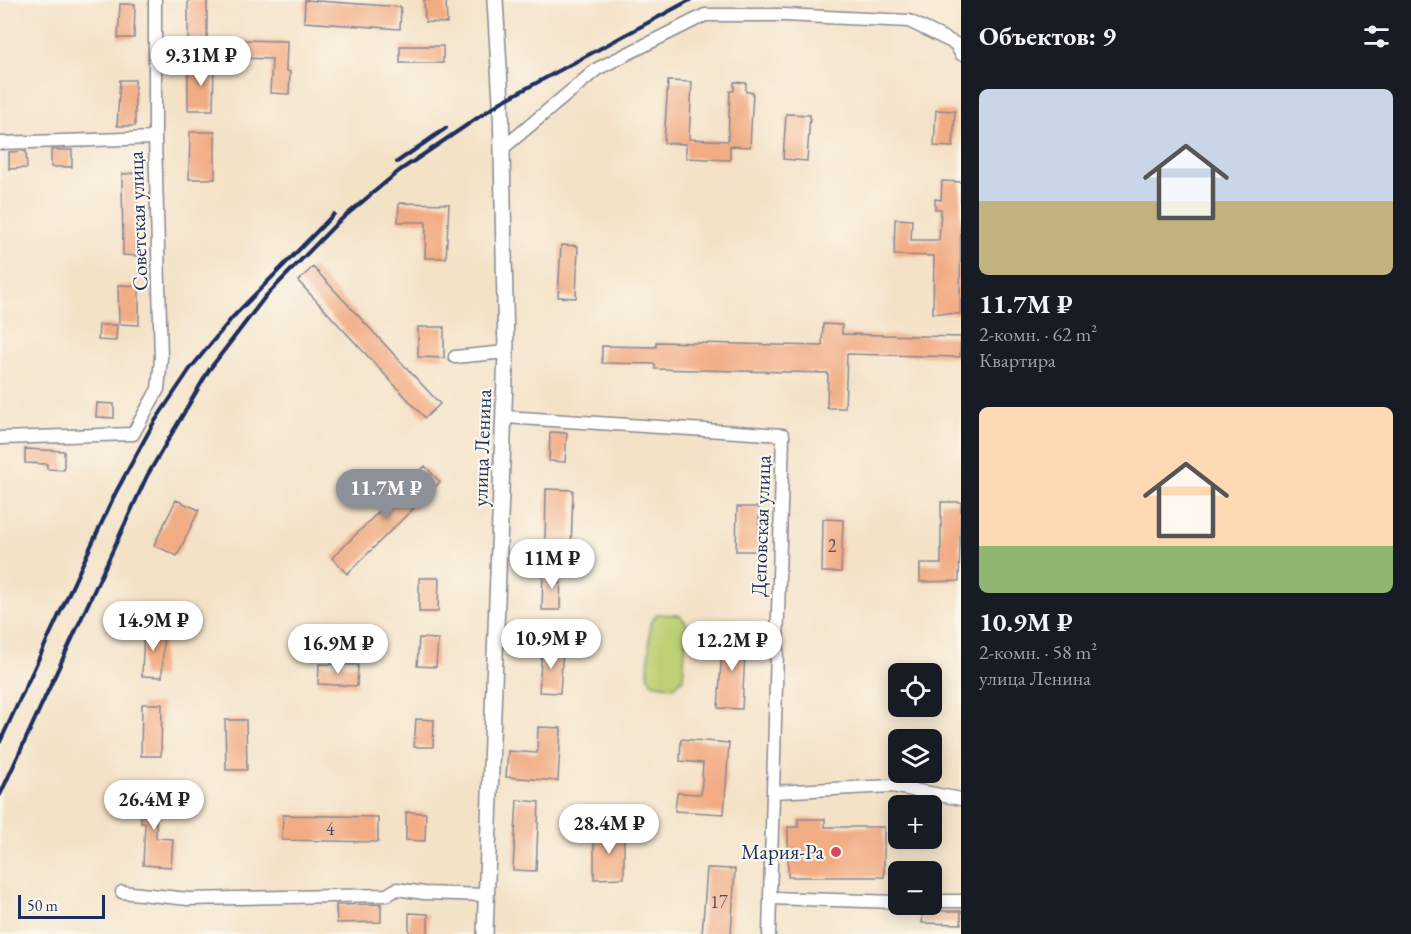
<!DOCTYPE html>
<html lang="ru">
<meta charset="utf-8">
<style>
body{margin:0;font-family:"EB Garamond",serif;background:#20242c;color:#f1f3f6;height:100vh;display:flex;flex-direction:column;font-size:22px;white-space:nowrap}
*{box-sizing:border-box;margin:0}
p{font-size:20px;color:#9ea1a6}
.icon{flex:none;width:33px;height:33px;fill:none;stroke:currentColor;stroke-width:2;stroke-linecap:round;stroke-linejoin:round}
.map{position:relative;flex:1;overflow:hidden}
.panel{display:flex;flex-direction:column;background:#171b24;width:450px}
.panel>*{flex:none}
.buttons{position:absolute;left:888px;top:663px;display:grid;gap:12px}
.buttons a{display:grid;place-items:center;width:54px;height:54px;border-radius:9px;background:#171b24;box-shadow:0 3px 15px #0003;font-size:30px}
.scale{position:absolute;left:18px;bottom:15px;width:87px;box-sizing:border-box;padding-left:6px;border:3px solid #1b2f5e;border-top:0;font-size:16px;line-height:21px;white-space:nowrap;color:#1b2f5e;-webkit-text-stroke:4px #fbf7ec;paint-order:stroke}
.price{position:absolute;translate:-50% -51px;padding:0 14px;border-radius:21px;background:#fff;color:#222;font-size:20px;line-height:39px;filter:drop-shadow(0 2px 3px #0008)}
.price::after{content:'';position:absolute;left:50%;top:36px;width:18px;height:14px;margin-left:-9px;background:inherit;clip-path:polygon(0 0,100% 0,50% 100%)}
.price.selected{background:#8c9099;color:#fff}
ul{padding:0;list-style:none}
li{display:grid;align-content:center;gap:12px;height:318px;padding:0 18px}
li span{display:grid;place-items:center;height:186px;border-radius:9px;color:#555}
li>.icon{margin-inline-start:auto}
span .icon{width:108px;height:108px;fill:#fffc;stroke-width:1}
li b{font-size:26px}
h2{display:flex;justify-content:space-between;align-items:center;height:72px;padding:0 18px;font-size:26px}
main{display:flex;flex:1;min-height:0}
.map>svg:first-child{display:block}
.green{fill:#bdd074;stroke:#6c8069;stroke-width:1.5}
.building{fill:#f2ac84}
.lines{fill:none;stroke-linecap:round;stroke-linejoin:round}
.minor-casing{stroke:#888892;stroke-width:15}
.major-casing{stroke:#888892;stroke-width:18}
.minor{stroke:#fff;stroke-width:12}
.major{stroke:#fff;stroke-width:15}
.rail{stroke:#1b2f5e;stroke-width:4}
.poi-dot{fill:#d1495b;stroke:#fbf7ec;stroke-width:2}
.labels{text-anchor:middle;stroke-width:4.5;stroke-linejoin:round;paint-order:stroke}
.number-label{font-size:18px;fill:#514e68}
.street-label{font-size:21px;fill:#1b2f5e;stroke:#fbf7ec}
.poi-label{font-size:21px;fill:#1b2f5e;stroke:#fbf7ec;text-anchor:end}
</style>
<main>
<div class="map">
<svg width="961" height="934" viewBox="0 0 961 934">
<rect width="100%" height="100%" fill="#fbf7ec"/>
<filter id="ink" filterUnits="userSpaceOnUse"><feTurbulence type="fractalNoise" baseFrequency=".0167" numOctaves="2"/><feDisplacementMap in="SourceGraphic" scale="12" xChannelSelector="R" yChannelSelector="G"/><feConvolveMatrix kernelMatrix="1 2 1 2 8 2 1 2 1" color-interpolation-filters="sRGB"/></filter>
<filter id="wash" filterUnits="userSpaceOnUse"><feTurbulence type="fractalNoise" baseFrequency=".008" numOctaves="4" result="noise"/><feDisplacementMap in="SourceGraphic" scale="24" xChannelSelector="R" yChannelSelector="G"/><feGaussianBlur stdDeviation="1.35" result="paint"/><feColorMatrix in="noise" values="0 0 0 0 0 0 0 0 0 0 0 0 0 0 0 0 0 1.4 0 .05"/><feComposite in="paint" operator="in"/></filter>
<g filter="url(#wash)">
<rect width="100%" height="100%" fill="#f4e2c7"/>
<path class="green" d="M 657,614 L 679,615 L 687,623 L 683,679 L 674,687 L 652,683 L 648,676 L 650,623 Z"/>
<g id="blocks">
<path class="building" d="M 188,0 L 207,0 L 207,45 L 188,45 Z
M 305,0 L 401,7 L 400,29 L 304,22 Z
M 424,0 L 446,0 L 447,23 L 425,22 Z
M 120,4 L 135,4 L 134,38 L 118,38 Z
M 241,40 L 287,41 L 286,71 L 290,72 L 289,94 L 270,93 L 272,59 L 240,58 Z
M 400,46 L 443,46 L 443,63 L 400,63 Z
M 188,64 L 214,65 L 213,110 L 188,110 Z
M 120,80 L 135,80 L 135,126 L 117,126 Z
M 668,81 L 692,82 L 689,139 L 728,141 L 730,91 L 734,91 L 734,82 L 746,83 L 746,92 L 753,92 L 750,147 L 730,146 L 730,160 L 686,158 L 686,144 L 664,143 Z
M 936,110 L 955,111 L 953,147 L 934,146 Z
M 786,114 L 810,115 L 807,161 L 783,159 Z
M 190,132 L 215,132 L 215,179 L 189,179 Z
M 51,150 L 72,150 L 72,167 L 51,167 Z
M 26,151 L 27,168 L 9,169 L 9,152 Z
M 137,173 L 138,256 L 123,255 L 122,174 Z
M 942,181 L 961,182 L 960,314 L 933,313 L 934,256 L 894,255 L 895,219 L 912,220 L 911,240 L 939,240 L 941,209 L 935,209 L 935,199 L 941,200 Z
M 399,203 L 449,204 L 446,258 L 425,258 L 426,222 L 398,222 Z
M 561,245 L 578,246 L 576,298 L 558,297 Z
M 313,267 L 440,404 L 425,418 L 298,281 Z
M 118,285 L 139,286 L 139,325 L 119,324 Z
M 823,324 L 842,325 L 842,334 L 961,337 L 960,357 L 847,354 L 845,408 L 827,408 L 828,373 L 655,369 L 655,364 L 602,363 L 602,346 L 656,347 L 656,342 L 822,346 Z
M 99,325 L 117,325 L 116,341 L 98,340 Z
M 418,327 L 444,327 L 444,358 L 418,357 Z
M 97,403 L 114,404 L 114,418 L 96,417 Z
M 550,432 L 567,433 L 565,462 L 549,461 Z
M 25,449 L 64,451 L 64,470 L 47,469 L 47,464 L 25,463 Z
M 425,466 L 440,482 L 347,574 L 332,558 Z
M 546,489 L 573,490 L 571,549 L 545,548 Z
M 176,500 L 199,510 L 177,556 L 154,545 Z
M 941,502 L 961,502 L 959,581 L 920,582 L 920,564 L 941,564 Z
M 737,507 L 759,507 L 759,551 L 736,551 Z
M 823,519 L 843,520 L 841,572 L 822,572 Z
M 543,569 L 561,569 L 560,610 L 542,610 Z
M 419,578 L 439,578 L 438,612 L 419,612 Z
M 144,627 L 164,628 L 162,677 L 142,676 Z
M 723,634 L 746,635 L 742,709 L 718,708 Z
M 419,638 L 438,639 L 436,667 L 417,666 Z
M 542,647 L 563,649 L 560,693 L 539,692 Z
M 319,664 L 358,665 L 357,686 L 318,684 Z
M 142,704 L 162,704 L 161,756 L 141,756 Z
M 416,719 L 434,720 L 433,747 L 414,747 Z
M 225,720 L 246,720 L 247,770 L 226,770 Z
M 538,727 L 561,728 L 558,781 L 506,777 L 508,751 L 537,753 Z
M 681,739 L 729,743 L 724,814 L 675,811 L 677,793 L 701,794 L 703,763 L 680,761 Z
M 142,782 L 157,783 L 156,838 L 173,839 L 171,867 L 143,865 L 145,823 L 141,823 Z
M 517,800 L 539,802 L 536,871 L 513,870 Z
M 406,812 L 426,813 L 425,841 L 406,840 Z
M 283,815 L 378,817 L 378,842 L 282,840 Z
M 798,819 L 825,819 L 825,827 L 884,827 L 884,877 L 788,877 L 788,827 L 798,827 Z
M 594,831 L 624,831 L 624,878 L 594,879 Z
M 707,868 L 735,869 L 731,934 L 702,934 Z
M 381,904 L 381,922 L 337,923 L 336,905 Z
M 923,911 L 961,911 L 961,924 L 922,923 Z
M 409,913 L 428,914 L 428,934 L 409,934 Z"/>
</g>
</g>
<g filter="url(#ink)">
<use href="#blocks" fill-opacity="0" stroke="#888892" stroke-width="1.5"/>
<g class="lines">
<defs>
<path id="minor" d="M 0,143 L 155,138
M 502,149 L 597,69 L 705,15 L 784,15 L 909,21 L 956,44 L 961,54
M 455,357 L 506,352
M 505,417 L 783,435 L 769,934
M 0,438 L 133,434 L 158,389 L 161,358 L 155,138 L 155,0
M 773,792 L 892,786 L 961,799
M 122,892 L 188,899 L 387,895 L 397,889 L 424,893 L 487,895
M 770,898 L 898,902
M 932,901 L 961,901"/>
<path id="major" d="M 485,934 L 506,352 L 501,102 L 495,0"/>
</defs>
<use href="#minor" class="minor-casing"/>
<use href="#major" class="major-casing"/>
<use href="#minor" class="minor"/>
<use href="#major" class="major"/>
<path class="rail" d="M 397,162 L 446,128
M 0,742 L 116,492 L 153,424 L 190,369 L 232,318 L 334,214
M 0,795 L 147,476 L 209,370 L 265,297 L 337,223 L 399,171 L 501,102 L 690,0"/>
</g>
</g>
<circle class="poi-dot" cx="836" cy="852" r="6"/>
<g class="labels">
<g class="number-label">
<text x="832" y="552">2</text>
<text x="330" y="835">4</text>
<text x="719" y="908">17</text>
</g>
<g class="street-label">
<text transform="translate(138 221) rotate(-92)" y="7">Советская улица</text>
<text transform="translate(482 448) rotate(-88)" y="7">улица Ленина</text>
<text transform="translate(761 526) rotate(-88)" y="7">Деповская улица</text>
</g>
<g class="poi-label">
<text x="824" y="859">Мария-Ра</text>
</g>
</g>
</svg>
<div class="buttons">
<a><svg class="icon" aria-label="locate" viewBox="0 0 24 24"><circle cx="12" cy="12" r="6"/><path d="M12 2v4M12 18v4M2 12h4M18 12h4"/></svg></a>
<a><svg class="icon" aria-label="layers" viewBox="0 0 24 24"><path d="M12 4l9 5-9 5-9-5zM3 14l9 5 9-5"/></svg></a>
<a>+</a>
<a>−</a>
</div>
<div class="scale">50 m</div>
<b class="price" style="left:201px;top:87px">9.31M ₽</b>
<b class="price selected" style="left:386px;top:520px">11.7M ₽</b>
<b class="price" style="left:552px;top:590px">11M ₽</b>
<b class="price" style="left:153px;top:652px">14.9M ₽</b>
<b class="price" style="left:551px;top:670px">10.9M ₽</b>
<b class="price" style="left:732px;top:672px">12.2M ₽</b>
<b class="price" style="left:338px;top:675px">16.9M ₽</b>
<b class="price" style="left:154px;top:831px">26.4M ₽</b>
<b class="price" style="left:609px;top:855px">28.4M ₽</b>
</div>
<section class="panel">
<h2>Объектов: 9<svg class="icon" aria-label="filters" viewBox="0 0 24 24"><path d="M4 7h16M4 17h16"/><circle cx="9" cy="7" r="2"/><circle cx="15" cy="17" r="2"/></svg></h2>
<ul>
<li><span style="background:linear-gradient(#c9d6e8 60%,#c2b280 0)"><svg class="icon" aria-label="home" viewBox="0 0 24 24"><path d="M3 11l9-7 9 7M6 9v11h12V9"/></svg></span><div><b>11.7M ₽</b><p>2-комн. · 62 m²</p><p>Квартира</p></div></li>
<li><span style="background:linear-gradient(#ffd9b3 75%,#8fb573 0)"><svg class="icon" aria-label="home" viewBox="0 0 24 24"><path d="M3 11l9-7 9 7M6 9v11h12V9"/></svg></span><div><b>10.9M ₽</b><p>2-комн. · 58 m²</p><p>улица Ленина</p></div></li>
</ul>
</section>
</main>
